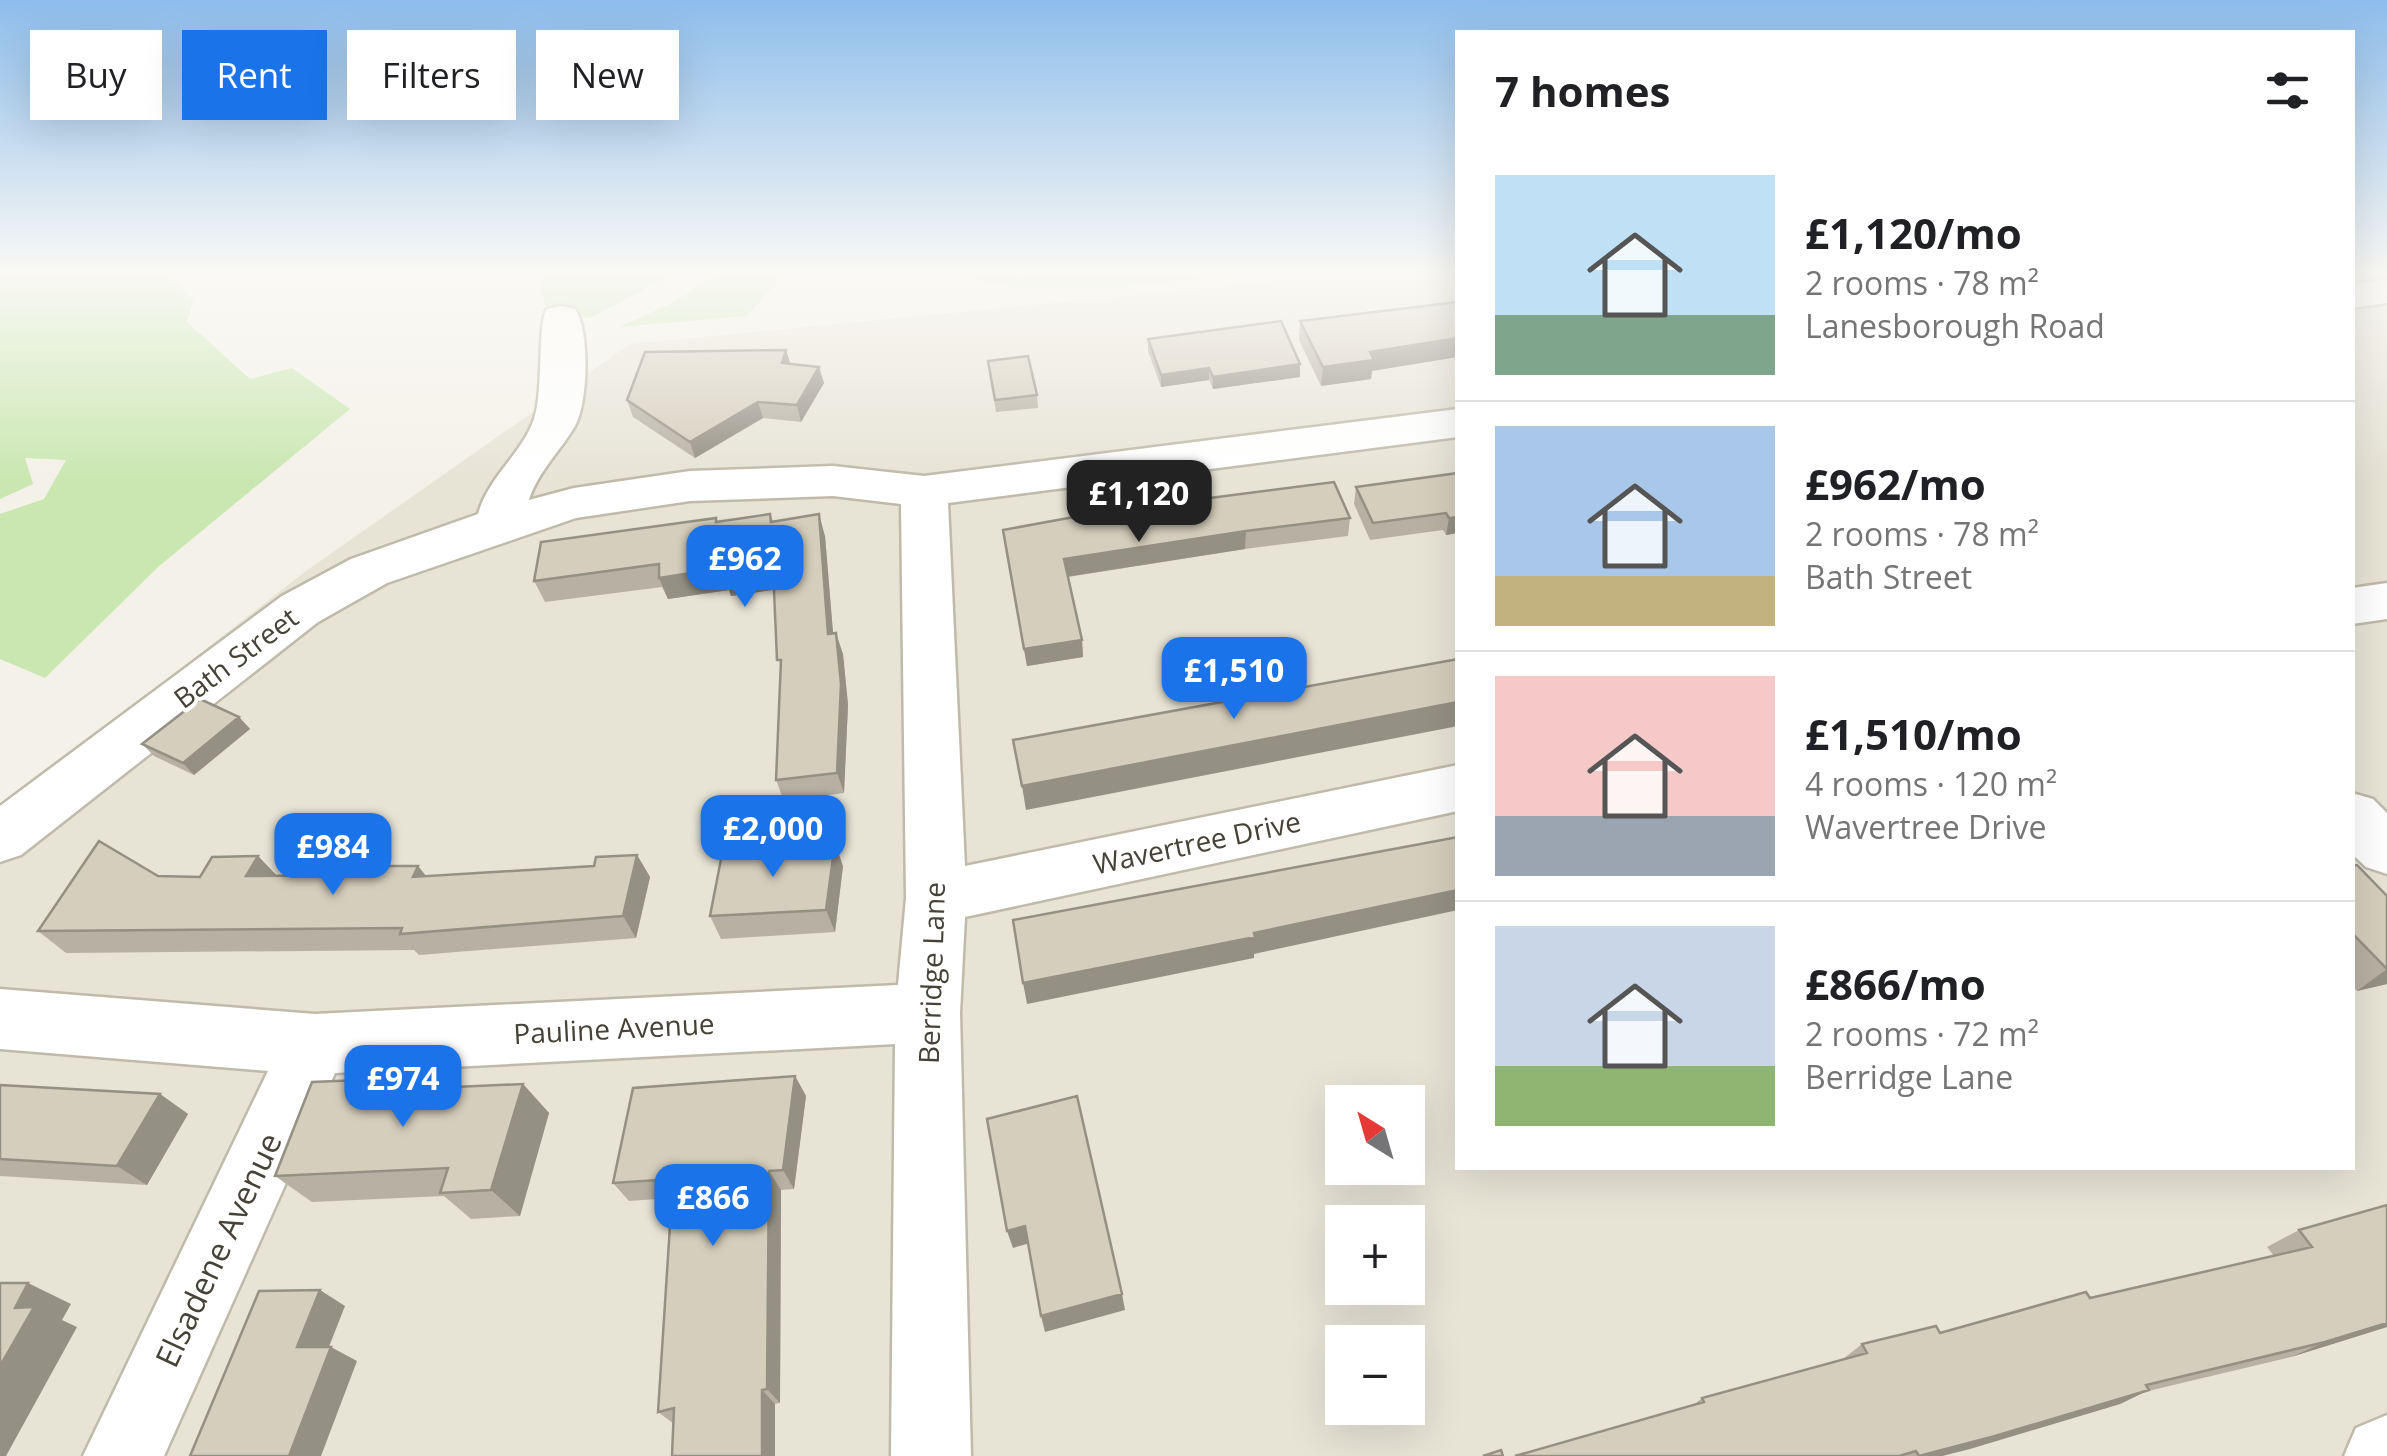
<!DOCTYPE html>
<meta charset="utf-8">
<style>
body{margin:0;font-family:"Open Sans",sans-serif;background:#f6f6f6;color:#202124;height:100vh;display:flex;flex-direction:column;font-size:38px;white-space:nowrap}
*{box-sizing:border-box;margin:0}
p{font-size:32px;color:#757577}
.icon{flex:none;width:55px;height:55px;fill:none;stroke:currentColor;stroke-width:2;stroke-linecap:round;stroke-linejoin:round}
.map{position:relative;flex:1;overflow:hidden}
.sheet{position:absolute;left:1455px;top:30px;width:900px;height:1140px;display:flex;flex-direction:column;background:#fff;border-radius:0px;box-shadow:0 10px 40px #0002}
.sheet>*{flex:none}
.banner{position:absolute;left:30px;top:30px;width:950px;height:90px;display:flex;gap:20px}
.needle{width:65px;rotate:323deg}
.tools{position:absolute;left:1325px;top:1085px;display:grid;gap:20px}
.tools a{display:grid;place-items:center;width:100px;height:100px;border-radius:0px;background:#fff;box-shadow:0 10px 40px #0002;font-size:50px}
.price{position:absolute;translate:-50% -85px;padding:0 22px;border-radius:20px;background:#1a73e8;color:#fff;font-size:32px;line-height:65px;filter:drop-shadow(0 2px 5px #0008)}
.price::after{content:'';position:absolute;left:50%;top:60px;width:30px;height:22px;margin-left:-15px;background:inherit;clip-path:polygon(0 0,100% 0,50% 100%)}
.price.current{background:#222;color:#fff}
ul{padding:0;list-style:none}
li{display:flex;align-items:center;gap:30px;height:250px;padding:0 40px}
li+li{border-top:2px solid #e0e0e0}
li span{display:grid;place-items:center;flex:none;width:280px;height:200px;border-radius:0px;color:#555}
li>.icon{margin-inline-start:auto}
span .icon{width:120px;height:120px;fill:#fffc;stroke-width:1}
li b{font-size:42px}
h2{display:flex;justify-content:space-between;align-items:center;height:120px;padding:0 40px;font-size:42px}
.pill{padding:0 35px;border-radius:0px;background:#fff;box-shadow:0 10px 40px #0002;font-size:35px;line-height:90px}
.pill.current{background:#1a73e8;color:#fff}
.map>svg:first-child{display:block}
.residential{fill:#e7e4d6;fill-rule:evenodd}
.green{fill:#cae7b1}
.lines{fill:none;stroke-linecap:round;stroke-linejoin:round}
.minor-casing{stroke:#bfbaaa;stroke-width:5}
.minor{fill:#fff;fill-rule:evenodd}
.wall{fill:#b7b1a3}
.shaded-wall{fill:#959084}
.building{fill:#d5cebd;stroke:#959084;stroke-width:2.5}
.labels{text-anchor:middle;stroke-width:8;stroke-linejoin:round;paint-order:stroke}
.street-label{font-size:28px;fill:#474237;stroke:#fff}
.near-street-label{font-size:32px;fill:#474237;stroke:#fff}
</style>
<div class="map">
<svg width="2387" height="1456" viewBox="0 0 2387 1456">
<rect width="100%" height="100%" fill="#f4f1e8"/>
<path class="residential" d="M 1342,275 L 1457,275 L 1458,1168 L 2352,1168 L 2352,275 L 2387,275 L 2387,1456 L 0,1456 L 0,809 L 306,571 L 630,344 ZM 1342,1102 L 1408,1102 L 1408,1168 L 1342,1168 ZM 1342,1222 L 1408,1222 L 1408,1288 L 1342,1288 ZM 1342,1342 L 1408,1342 L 1408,1408 L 1342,1408 Z"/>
<path class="green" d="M 0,275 L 165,275 L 194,299 L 187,322 L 250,379 L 292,368 L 350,409 L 158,567 L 45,678 L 0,659 L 0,514 L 44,499 L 66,460 L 25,458 L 33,484 L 0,499 Z
M 544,275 L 672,275 L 590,318 L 548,310 L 540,290 Z
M 715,275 L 783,275 L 747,316 L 620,327 L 674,302 Z
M 957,275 L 1242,275 C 1151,282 1046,302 957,275 Z"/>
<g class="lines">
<defs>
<path id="minor" d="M 2387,279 L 2387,303 L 2352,308 L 2352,284 Z
M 561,306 L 575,309 C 590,331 588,403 575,426 C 561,450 537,473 529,500 L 574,488 L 690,471 L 833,466 L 924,476 L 1458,409 L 1458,437 L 948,503 L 965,866 L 1458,765 L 1458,811 L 965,917 L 960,1013 L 971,1456 L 891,1456 L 895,1044 L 335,1073 L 164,1456 L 83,1456 L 268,1071 L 0,1049 L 0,989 L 315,1014 L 898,985 L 906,898 L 901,504 L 833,496 L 690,501 L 576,518 L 387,583 L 318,622 L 21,855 L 0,862 L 0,806 L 282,596 L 351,559 L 478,514 C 488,477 522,454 534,419 C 544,391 537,323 547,309 Z
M 2387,583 L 2387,619 L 2352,624 L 2352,588 Z
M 2352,793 L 2373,799 L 2387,813 L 2387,874 L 2366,867 L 2352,854 Z
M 2387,1415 L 2387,1456 L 2344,1456 L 2356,1428 Z"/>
</defs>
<use href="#minor" class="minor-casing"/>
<use href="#minor" class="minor"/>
</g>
<path class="wall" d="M 1300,321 L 1372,371 L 1371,379 L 1321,386 L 1299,340 Z
M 1148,339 L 1300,377 L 1213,389 L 1209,380 L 1161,387 L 1148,351 Z
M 786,350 L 790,364 L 824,383 L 801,422 L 763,418 L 695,458 L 633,417 L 627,400 Z
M 988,361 L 1037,395 L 1038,408 L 996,412 Z
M 1458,473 L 1458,533 L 1446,535 L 1443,530 L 1370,540 L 1354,504 L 1356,487 Z
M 1350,518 L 1348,536 L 1245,549 L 1068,577 L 1082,640 L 1083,657 L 1027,666 L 1005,548 Z
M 773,521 L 825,536 L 833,634 L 843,654 L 848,705 L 844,793 L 784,801 L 776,780 L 781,670 L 774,589 L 731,596 L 729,590 L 668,599 L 662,587 L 545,602 L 534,581 L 717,522 Z
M 239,717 L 250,729 L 194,775 L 154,756 L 142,744 Z
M 637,855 L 650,877 L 636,938 L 419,955 L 414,950 L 66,953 L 38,931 L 158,876 L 200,877 L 258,856 L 277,876 L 427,876 L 594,866 Z
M 843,866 L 835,932 L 721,939 L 710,916 Z
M 2352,866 L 2387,896 L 2387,984 L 2357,991 L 2352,986 Z
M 795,1076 L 806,1096 L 794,1189 L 781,1190 L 780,1403 L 674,1424 L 658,1412 L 671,1198 L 629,1201 L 613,1183 Z
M 523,1084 L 549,1113 L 520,1216 L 471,1219 L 444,1196 L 312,1202 L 275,1176 L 447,1087 Z
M 0,1085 L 160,1094 L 188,1114 L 147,1185 L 0,1176 Z
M 2387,1205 L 2387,1327 L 2291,1357 L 2144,1392 L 2120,1404 L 1942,1456 L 1515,1456 L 1694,1405 L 1702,1398 L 1843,1359 L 1862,1344 L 1940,1333 L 2274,1256 L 2267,1247 L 2299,1230 Z"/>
<path class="shaded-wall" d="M 1458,338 L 1458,357 L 1372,371 L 1371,379 L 1321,386 L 1323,367 L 1370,352 Z
M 786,350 L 791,366 L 782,363 Z
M 1300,364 L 1300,377 L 1213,389 L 1213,377 Z
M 819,367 L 824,383 L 801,422 L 797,405 Z
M 1209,368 L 1209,380 L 1161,387 L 1161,375 Z
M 758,402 L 763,418 L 695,458 L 690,442 Z
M 819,514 L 825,536 L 835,656 L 828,634 Z
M 1458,517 L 1458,533 L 1446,535 L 1449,518 Z
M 1246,531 L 1245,549 L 1065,577 L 1064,559 Z
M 773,567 L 780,589 L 731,596 L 729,590 L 668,599 L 659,578 L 723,568 Z
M 836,633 L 843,654 L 848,705 L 844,793 L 837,773 Z
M 1082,640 L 1083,657 L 1027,666 L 1024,649 Z
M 1458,702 L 1458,726 L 1026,810 L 1022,786 Z
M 239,717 L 250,729 L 194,775 L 183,763 Z
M 835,843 L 843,866 L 835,932 L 826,910 Z
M 637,855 L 650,877 L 636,938 L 623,916 Z
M 258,856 L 279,878 L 246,876 Z
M 418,866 L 436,888 L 413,877 Z
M 1458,890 L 1458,910 L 1254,954 L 1254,958 L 1027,1004 L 1023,983 Z
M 2387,969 L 2387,984 L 2357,991 Z
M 795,1076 L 806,1096 L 794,1189 L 783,1170 Z
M 437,1077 L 466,1106 L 433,1088 Z
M 523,1084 L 549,1113 L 520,1216 L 491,1190 Z
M 160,1094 L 188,1114 L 147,1185 L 117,1166 Z
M 769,1171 L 781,1190 L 780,1403 L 767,1389 Z
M 1025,1226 L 1030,1243 L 1013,1248 L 1007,1231 Z
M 28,1283 L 71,1304 L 62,1320 L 77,1327 L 6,1456 L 0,1456 L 0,1366 L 15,1308 Z
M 320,1290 L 345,1306 L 323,1362 L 297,1347 Z
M 1122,1294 L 1125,1310 L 1045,1332 L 1041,1316 Z
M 2387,1323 L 2387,1327 L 2291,1357 L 2325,1342 Z
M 331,1347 L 357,1361 L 321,1456 L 289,1456 Z
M 762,1390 L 775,1404 L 775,1456 L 762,1456 Z
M 2149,1390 L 2120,1404 L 1970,1449 L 1942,1456 L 1918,1456 L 1995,1436 Z"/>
<path class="building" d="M 1458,302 L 1458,338 L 1370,352 L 1374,360 L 1323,367 L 1300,321 Z
M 1281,321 L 1300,364 L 1213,377 L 1209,368 L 1161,375 L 1148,339 Z
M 786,350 L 782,363 L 819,367 L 797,405 L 758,402 L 690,442 L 627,400 L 645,352 Z
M 1028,356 L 1037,395 L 995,400 L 988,361 Z
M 1458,473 L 1458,517 L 1449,518 L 1446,513 L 1373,523 L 1356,487 Z
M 1334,482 L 1350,518 L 1246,531 L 1064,559 L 1082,640 L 1024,649 L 1003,530 L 1101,512 Z
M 770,514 L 771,522 L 819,514 L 828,634 L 836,633 L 841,684 L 837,773 L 776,780 L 781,660 L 777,660 L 773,567 L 723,574 L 723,568 L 659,578 L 659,564 L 534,581 L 541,542 L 716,518 L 716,522 Z
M 1458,659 L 1458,702 L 1022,786 L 1013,740 Z
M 200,699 L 239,717 L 183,763 L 142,744 Z
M 1458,837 L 1458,890 L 1254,933 L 1255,937 L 1023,983 L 1013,920 Z
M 99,841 L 158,876 L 200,877 L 212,857 L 258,856 L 246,876 L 358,875 L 362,866 L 418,866 L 413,877 L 594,866 L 596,857 L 637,855 L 623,916 L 400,934 L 402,928 L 38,931 Z
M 835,843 L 826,910 L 710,916 L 723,849 Z
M 2357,865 L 2387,896 L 2387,969 L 2352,933 L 2352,866 Z
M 795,1076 L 783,1170 L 769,1171 L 767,1389 L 762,1390 L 762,1456 L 672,1456 L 674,1408 L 658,1412 L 673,1179 L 613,1183 L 633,1088 Z
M 437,1077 L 433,1088 L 523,1084 L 491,1190 L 440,1193 L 448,1168 L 275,1176 L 312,1082 Z
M 0,1085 L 160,1094 L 117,1166 L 0,1159 Z
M 1077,1096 L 1122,1294 L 1041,1316 L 1025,1226 L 1007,1231 L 987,1119 Z
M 2387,1205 L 2387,1323 L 2325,1342 L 2146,1385 L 2149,1390 L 1995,1436 L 1919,1456 L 1916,1451 L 1899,1456 L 1515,1456 L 1704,1402 L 1702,1398 L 1867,1353 L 1862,1344 L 1936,1326 L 1940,1333 L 2086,1292 L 2090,1298 L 2312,1247 L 2299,1230 Z
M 0,1283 L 28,1283 L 15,1308 L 34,1307 L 0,1366 Z
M 320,1290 L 297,1347 L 331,1347 L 289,1456 L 190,1456 L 259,1291 Z
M 1501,1450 L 1503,1456 L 1483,1456 Z"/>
<linearGradient id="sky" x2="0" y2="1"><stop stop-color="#8dbdeb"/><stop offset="0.57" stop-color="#faf9f5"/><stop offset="1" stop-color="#faf9f5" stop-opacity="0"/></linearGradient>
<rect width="2387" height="479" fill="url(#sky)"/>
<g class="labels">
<g class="street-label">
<text transform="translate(236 658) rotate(-37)" y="10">Bath Street</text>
<text transform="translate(1197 843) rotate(-12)" y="10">Wavertree Drive</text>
<text transform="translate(932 973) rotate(-88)" y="10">Berridge Lane</text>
<text transform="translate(614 1029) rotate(-3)" y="10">Pauline Avenue</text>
</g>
<g class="near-street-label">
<text transform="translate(219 1250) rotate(-65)" y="11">Elsadene Avenue</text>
</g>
</g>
</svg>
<div class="tools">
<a><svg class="needle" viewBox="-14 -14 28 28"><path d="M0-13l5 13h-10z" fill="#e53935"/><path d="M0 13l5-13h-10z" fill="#757577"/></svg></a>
<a>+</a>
<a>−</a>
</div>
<b class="price current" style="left:1139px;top:545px">£1,120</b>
<b class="price" style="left:745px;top:610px">£962</b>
<b class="price" style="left:1234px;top:722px">£1,510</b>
<b class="price" style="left:773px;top:880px">£2,000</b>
<b class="price" style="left:333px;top:898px">£984</b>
<b class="price" style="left:403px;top:1130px">£974</b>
<b class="price" style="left:713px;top:1249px">£866</b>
<div class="banner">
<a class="pill">Buy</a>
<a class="pill current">Rent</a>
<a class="pill">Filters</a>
<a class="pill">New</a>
</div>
<section class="sheet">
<h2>7 homes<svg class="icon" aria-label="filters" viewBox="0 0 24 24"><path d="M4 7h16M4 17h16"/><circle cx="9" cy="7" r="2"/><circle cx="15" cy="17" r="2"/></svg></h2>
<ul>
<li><span style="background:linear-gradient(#bfe0f5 70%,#7fa58c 0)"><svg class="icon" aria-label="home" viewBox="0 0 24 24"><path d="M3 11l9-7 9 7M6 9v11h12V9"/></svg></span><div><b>£1,120/mo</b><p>2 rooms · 78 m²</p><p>Lanesborough Road</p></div></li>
<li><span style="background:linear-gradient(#a9c7e8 75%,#c2b280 0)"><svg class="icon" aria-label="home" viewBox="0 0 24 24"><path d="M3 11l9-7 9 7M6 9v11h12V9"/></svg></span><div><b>£962/mo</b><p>2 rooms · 78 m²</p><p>Bath Street</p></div></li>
<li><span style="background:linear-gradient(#f6c9c9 70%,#9aa5b1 0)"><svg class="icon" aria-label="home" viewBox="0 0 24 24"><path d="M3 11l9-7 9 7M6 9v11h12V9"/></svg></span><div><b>£1,510/mo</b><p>4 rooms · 120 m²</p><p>Wavertree Drive</p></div></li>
<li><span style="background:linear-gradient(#c9d6e8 70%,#8fb573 0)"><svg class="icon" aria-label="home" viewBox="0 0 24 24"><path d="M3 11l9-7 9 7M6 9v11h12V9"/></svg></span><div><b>£866/mo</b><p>2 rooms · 72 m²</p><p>Berridge Lane</p></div></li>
</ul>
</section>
</div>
